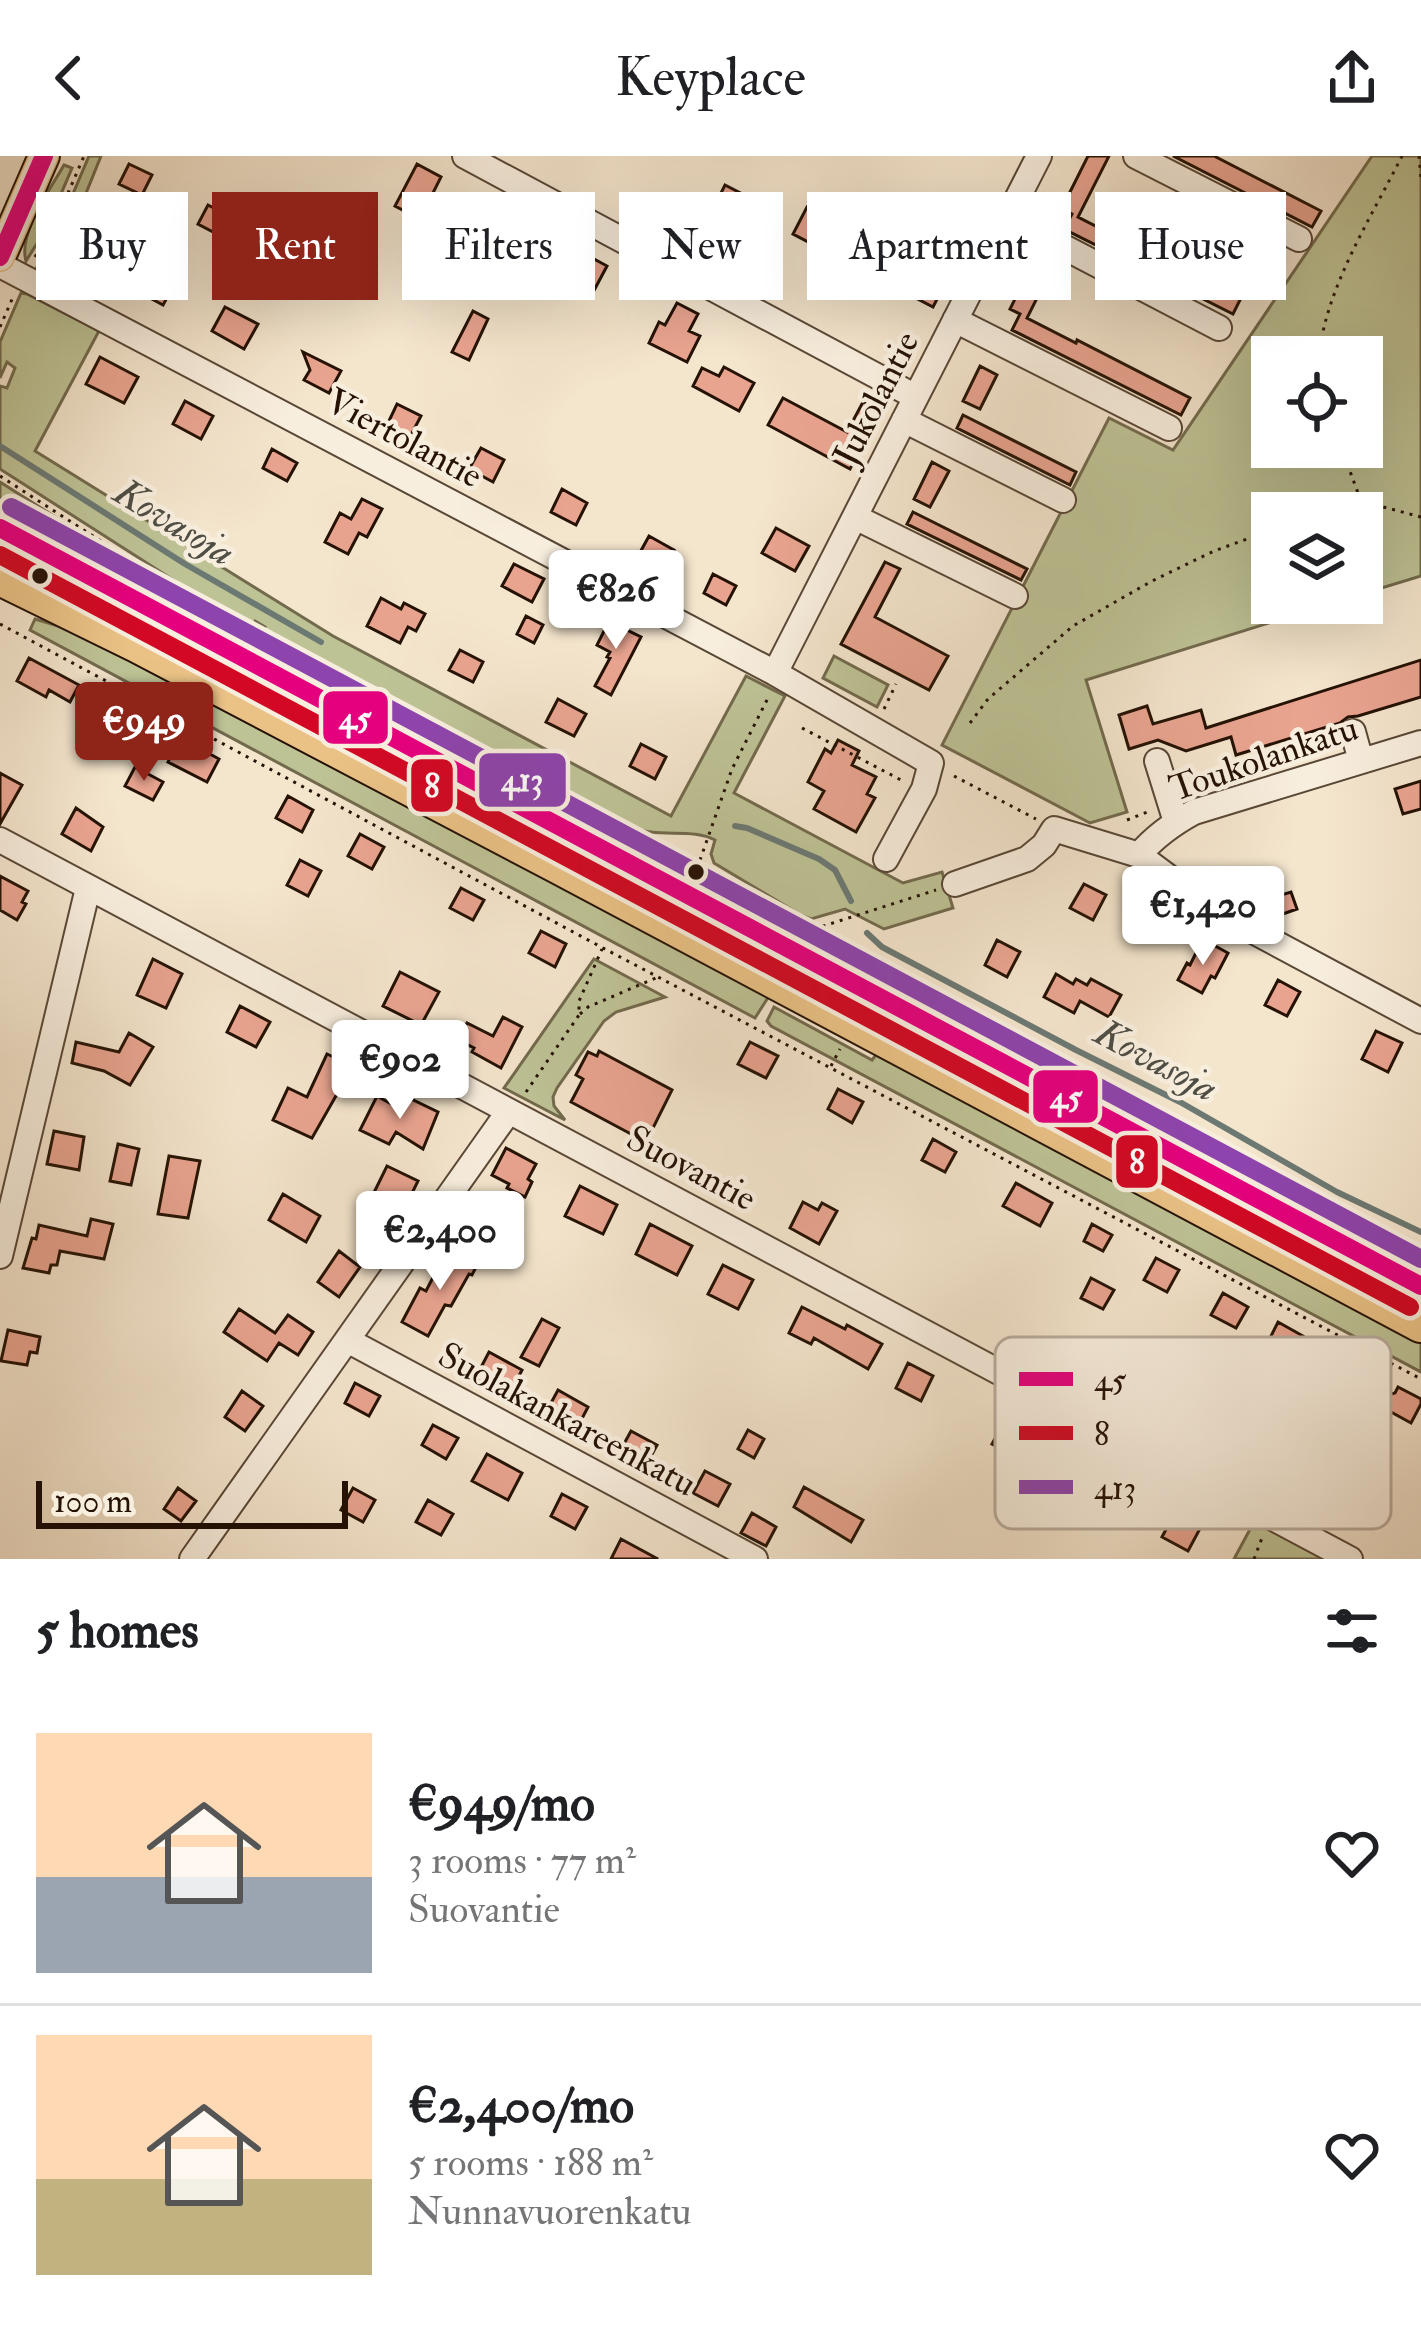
<!DOCTYPE html>
<meta charset="utf-8">
<style>
body{margin:0;font-family:"IM FELL Double Pica",serif;background:#f2f2f2;color:#202124;height:100vh;display:flex;flex-direction:column;font-size:45px;white-space:nowrap}
*{box-sizing:border-box;margin:0}
p{font-size:39px;color:#757577}
.icon{flex:none;width:66px;height:66px;fill:none;stroke:currentColor;stroke-width:2;stroke-linecap:round;stroke-linejoin:round}
.map{position:relative;height:1403px;overflow:hidden}
.panel{display:flex;flex-direction:column;background:#fff;flex:1}
.panel>*{flex:none}
.guide{position:absolute;left:36px;top:36px;width:1350px;height:108px;display:flex;gap:24px}
.buttons{position:absolute;left:1251px;top:180px;display:grid;gap:24px}
.buttons a{display:grid;place-items:center;width:132px;height:132px;border-radius:0px;background:#fff;box-shadow:0 12px 48px #0002;font-size:60px}
.scale{position:absolute;left:36px;bottom:30px;width:312px;box-sizing:border-box;padding-left:12px;border:6px solid #251204;border-top:0;font-size:33px;line-height:42px;white-space:nowrap;color:#251204;-webkit-text-stroke:9px #f8eede;paint-order:stroke}
.price{position:absolute;translate:-50% -102px;padding:0 27px;border-radius:12px;background:#fff;color:#222;font-size:39px;line-height:78px;filter:drop-shadow(0 3px 6px #0008)}
.price::after{content:'';position:absolute;left:50%;top:72px;width:36px;height:27px;margin-left:-18px;background:inherit;clip-path:polygon(0 0,100% 0,50% 100%)}
.price.active{background:#8f2418;color:#fff}
ul{padding:0;list-style:none}
li{display:flex;align-items:center;gap:36px;height:300px;padding:0 36px}
li+li{border-top:3px solid #e0e0e0}
li span{display:grid;place-items:center;flex:none;width:336px;height:240px;border-radius:0px;color:#555}
li>.icon{margin-inline-start:auto}
span .icon{width:144px;height:144px;fill:#fffc;stroke-width:1}
li b{font-size:51px}
h2{display:flex;justify-content:space-between;align-items:center;height:144px;padding:0 36px;font-size:51px}
.tag{padding:0 42px;border-radius:0px;background:#fff;box-shadow:0 12px 48px #0002;font-size:42px;line-height:108px}
.tag.active{background:#8f2418;color:#fff}
header{display:flex;justify-content:space-between;align-items:center;height:156px;padding:0 36px;background:#fff;font-size:54px;font-weight:600}
.map>svg:first-child{display:block}
.green{fill:#bec396;stroke:#726a4d;stroke-width:3;fill-rule:evenodd}
.lines{fill:none;stroke-linecap:round;stroke-linejoin:round}
.stream{stroke:#6c7973;stroke-width:6}
.building{fill:#e9a490;stroke:#251204;stroke-width:3}
.minor-casing{stroke:#594736;stroke-width:28}
.major-casing{stroke:#251204;stroke-width:34}
.highway-casing{stroke:#251204;stroke-width:40}
.path{stroke:#251204;stroke-width:3;stroke-dasharray:3 6;stroke-linecap:butt}
.minor{stroke:#f8eede;stroke-width:24}
.major{stroke:#eac286;stroke-width:30}
.highway{stroke:#eac286;stroke-width:36}
.bus-1-casing{stroke:#f8eede;stroke-width:27}
.bus-2-casing{stroke:#f8eede;stroke-width:27}
.bus-3-casing{stroke:#f8eede;stroke-width:27}
.bus-1{stroke:#e5007d;stroke-width:18}
.bus-2{stroke:#d20824;stroke-width:18}
.bus-3{stroke:#8e44ad;stroke-width:18}
.bus-dot{fill:#251204;stroke:#f8eede;stroke-width:4.5}
.labels{text-anchor:middle;stroke-width:9;stroke-linejoin:round;paint-order:stroke}
.street-label{font-size:36px;fill:#251204;stroke:#f8eede}
.water-label{font-size:39px;font-style:italic;fill:#4f4e45;stroke:#f8eede}
.key{fill:#f8eede;stroke:#b9ac9d;stroke-width:3}
.key-label{font-size:33px;fill:#251204}
.line-badge{stroke:#f8eede;stroke-width:4.5}
.badge-label{font-size:33px;text-anchor:middle;font-weight:bold;fill:#fff}
</style>
<header><svg class="icon" aria-label="back" viewBox="0 0 24 24"><path d="M15 5l-7 7 7 7"/></svg>Keyplace<svg class="icon" aria-label="share" viewBox="0 0 24 24"><path d="M12 15V3M7 8l5-5 5 5M5 13v7h14v-7"/></svg></header>
<div class="map">
<svg width="1421" height="1403" viewBox="0 0 1421 1403">
<rect width="100%" height="100%" fill="#f4e5cd"/>
<filter id="stains"><feTurbulence type="fractalNoise" baseFrequency=".00167" numOctaves="4"/><feColorMatrix values="0 0 0 0 .2 0 0 0 0 .09 0 0 0 0 .02 0 0 0 .5 -.17"/></filter>
<radialGradient id="worn" r=".72"><stop offset=".6" stop-color="#630" stop-opacity="0"/><stop offset="1" stop-color="#630" stop-opacity=".3"/></radialGradient>
<path class="green" d="M 89,0 L 101,0 L 53,119 L 37,111 L 58,73 Z
M 1372,0 L 1421,0 L 1421,420 L 1362,438 L 1362,357 L 1272,357 L 1272,447 L 1333,447 L 1086,524 L 1127,656 L 1090,667 L 942,589 L 1109,262 L 1173,294 ZM 1272,201 L 1362,201 L 1362,291 L 1272,291 Z
M 64,9 L 72,12 L 46,73 L 26,105 C 18,77 50,34 64,9 Z
M 21,137 L 27,138 L 99,175 L 35,295 L 333,480 L 671,660 L 746,520 L 785,540 L 734,637 L 903,727 L 942,716 L 953,752 L 884,773 L 845,753 L 811,763 L 801,759 L 714,707 L 711,698 L 715,684 C 697,674 672,679 651,676 C 640,675 630,670 619,667 L 263,478 L 265,471 L 255,465 L 251,471 L 214,450 L 0,313 L 0,230 L 7,232 L 15,212 L 7,206 L 0,222 L 0,186 Z
M 0,326 L 218,464 L 407,567 L 657,698 L 686,707 L 684,711 L 642,699 L 167,445 L 105,401 L 0,345 Z
M 35,463 L 75,475 L 769,840 L 755,862 L 30,474 Z
M 834,500 L 888,529 L 877,551 L 823,522 Z
M 815,781 L 1421,1105 L 1421,1115 L 812,786 Z
M 594,803 L 665,841 L 616,856 L 604,865 L 557,932 L 553,941 L 554,950 L 565,964 L 504,932 Z
M 774,851 L 872,904 L 876,899 L 1113,1017 L 1421,1182 L 1421,1216 L 771,870 L 767,865 Z
M 1255,1364 L 1329,1403 L 1234,1403 Z"/>
<g class="lines">
<path class="stream" d="M 0,290 L 185,408 L 321,486
M 735,670 L 747,672 L 819,703 L 835,714 L 851,745
M 867,777 L 882,791 L 1076,894 L 1180,946 L 1337,1036 L 1421,1076"/>
</g>
<path class="building" d="M 1088,0 L 1109,0 L 1078,61 L 1127,86 L 1129,83 L 1242,140 L 1233,158 L 1064,73 L 1072,58 L 1062,52 Z
M 1173,0 L 1214,0 L 1321,55 L 1312,71 Z
M 129,8 L 152,19 L 142,39 L 119,28 Z
M 417,8 L 441,21 L 420,63 L 395,50 Z
M 725,29 L 750,42 L 739,64 L 714,51 Z
M 208,49 L 225,58 L 215,77 L 198,68 Z
M 807,51 L 947,124 L 933,151 L 793,78 Z
M 492,59 L 520,73 L 503,107 L 474,92 Z
M 75,74 L 99,87 L 87,109 L 63,96 Z
M 583,97 L 607,110 L 590,142 L 566,129 Z
M 1034,105 L 1051,114 L 1027,162 L 1076,187 L 1077,184 L 1190,242 L 1181,259 L 1012,174 L 1020,158 L 1010,153 Z
M 149,113 L 175,127 L 163,149 L 137,135 Z
M 677,147 L 698,158 L 689,175 L 700,180 L 687,206 L 649,187 L 659,166 L 665,169 Z
M 225,151 L 258,168 L 244,193 L 212,175 Z
M 473,155 L 488,163 L 469,204 L 452,196 Z
M 303,196 L 341,215 L 329,237 L 304,224 L 310,214 Z
M 100,201 L 138,221 L 124,247 L 86,228 Z
M 980,210 L 997,219 L 980,253 L 963,245 Z
M 724,211 L 754,227 L 739,255 L 693,230 L 702,212 L 719,220 Z
M 783,242 L 847,276 L 863,246 L 880,255 L 850,313 L 768,269 Z
M 185,245 L 213,260 L 201,283 L 173,268 Z
M 397,248 L 421,260 L 410,281 L 387,269 Z
M 963,259 L 1076,316 L 1070,329 L 957,272 Z
M 481,292 L 504,304 L 493,326 L 469,313 Z
M 272,293 L 297,307 L 287,325 L 263,312 Z
M 932,306 L 949,315 L 930,351 L 914,343 Z
M 562,333 L 587,347 L 576,369 L 551,356 Z
M 362,343 L 382,353 L 367,381 L 359,377 L 348,398 L 325,386 L 340,357 L 351,363 Z
M 913,356 L 1027,413 L 1021,424 L 907,368 Z
M 776,372 L 809,390 L 795,415 L 762,397 Z
M 649,380 L 674,394 L 662,415 L 637,402 Z
M 885,406 L 900,413 L 875,461 L 948,500 L 929,534 L 841,488 Z
M 514,408 L 544,423 L 532,446 L 502,430 Z
M 713,418 L 736,430 L 726,449 L 704,437 Z
M 381,442 L 401,453 L 404,447 L 425,458 L 416,475 L 408,471 L 400,487 L 367,470 Z
M 612,459 L 628,467 L 625,473 L 641,481 L 611,539 L 595,530 L 610,502 L 607,501 L 610,496 L 597,489 Z
M 526,460 L 543,469 L 534,487 L 517,478 Z
M 460,494 L 483,506 L 473,526 L 449,514 Z
M 29,502 L 79,529 L 70,546 L 49,534 L 46,541 L 17,525 Z
M 1421,504 L 1421,541 L 1358,560 L 1348,561 L 1340,567 L 1236,599 L 1231,581 L 1186,595 L 1158,584 L 1129,593 L 1119,559 L 1147,550 L 1153,568 L 1201,554 L 1206,572 Z
M 558,543 L 586,558 L 574,580 L 546,566 Z
M 127,554 L 152,567 L 141,587 L 116,574 Z
M 838,584 L 859,595 L 852,609 L 876,621 L 867,638 L 875,642 L 856,676 L 814,653 L 824,635 L 808,626 L 825,593 L 831,597 Z
M 190,587 L 219,603 L 207,626 L 168,606 L 176,590 L 185,595 Z
M 641,588 L 666,601 L 655,623 L 630,610 Z
M 135,611 L 163,626 L 153,644 L 125,630 Z
M 0,617 L 22,629 L 0,668 Z
M 1421,625 L 1421,653 L 1403,658 L 1395,633 Z
M 288,640 L 313,654 L 302,676 L 276,662 Z
M 76,652 L 103,671 L 91,695 L 62,678 Z
M 360,678 L 384,691 L 372,713 L 348,700 Z
M 300,704 L 321,715 L 308,740 L 287,729 Z
M 1271,718 L 1278,740 L 1291,736 L 1297,753 L 1277,760 L 1274,749 L 1257,754 L 1248,725 Z
M 0,720 L 28,735 L 22,746 L 26,748 L 17,764 L 0,754 Z
M 1084,728 L 1106,739 L 1093,764 L 1070,752 Z
M 461,732 L 484,744 L 473,764 L 450,752 Z
M 541,775 L 566,788 L 555,811 L 529,797 Z
M 997,784 L 1020,796 L 1007,821 L 985,809 Z
M 1208,786 L 1228,797 L 1215,822 L 1211,820 L 1202,837 L 1178,824 L 1187,807 L 1190,809 L 1196,797 L 1201,799 Z
M 153,803 L 182,818 L 166,852 L 137,839 Z
M 400,816 L 439,836 L 421,869 L 383,850 Z
M 1056,818 L 1073,828 L 1076,823 L 1087,829 L 1091,823 L 1121,839 L 1109,861 L 1080,845 L 1074,857 L 1044,841 Z
M 1278,824 L 1300,836 L 1287,860 L 1265,849 Z
M 240,850 L 270,866 L 256,891 L 227,876 Z
M 503,861 L 522,871 L 501,912 L 472,896 L 474,892 L 458,884 L 467,867 L 493,880 Z
M 1376,875 L 1402,887 L 1388,916 L 1362,903 Z
M 129,877 L 153,891 L 130,929 L 104,915 L 72,907 L 76,886 L 119,896 Z
M 750,886 L 778,900 L 766,922 L 738,908 Z
M 599,895 L 672,934 L 646,986 L 571,946 L 583,923 L 576,919 L 588,896 L 597,900 Z
M 327,898 L 353,910 L 312,982 L 273,964 L 288,932 L 307,941 Z
M 838,933 L 863,946 L 852,967 L 828,953 Z
M 377,940 L 402,954 L 409,942 L 438,956 L 423,993 L 396,976 L 389,988 L 360,974 Z
M 54,975 L 84,981 L 79,1014 L 47,1008 Z
M 933,983 L 956,996 L 945,1016 L 922,1004 Z
M 118,988 L 139,993 L 131,1029 L 110,1025 Z
M 506,992 L 536,1008 L 528,1023 L 532,1026 L 525,1041 L 507,1032 L 509,1028 L 492,1019 Z
M 169,1000 L 200,1005 L 188,1062 L 158,1058 Z
M 387,1010 L 418,1025 L 392,1078 L 360,1065 Z
M 1016,1027 L 1052,1047 L 1040,1070 L 1003,1050 Z
M 580,1030 L 617,1049 L 603,1078 L 565,1060 Z
M 283,1038 L 320,1060 L 306,1086 L 269,1064 Z
M 803,1046 L 818,1054 L 822,1047 L 837,1055 L 819,1088 L 790,1072 Z
M 91,1063 L 113,1068 L 104,1103 L 60,1095 L 57,1109 L 51,1109 L 49,1117 L 23,1112 L 32,1082 L 36,1083 L 39,1069 L 87,1080 Z
M 650,1068 L 692,1090 L 677,1119 L 636,1098 Z
M 1092,1068 L 1112,1079 L 1103,1095 L 1084,1085 Z
M 339,1095 L 360,1111 L 339,1141 L 318,1126 Z
M 463,1095 L 480,1103 L 472,1119 L 469,1118 L 451,1150 L 445,1149 L 428,1180 L 402,1166 L 420,1132 L 426,1135 L 443,1102 L 456,1109 Z
M 1156,1102 L 1179,1114 L 1167,1136 L 1144,1124 Z
M 723,1109 L 753,1124 L 738,1153 L 708,1138 Z
M 1091,1122 L 1114,1134 L 1103,1153 L 1081,1142 Z
M 1223,1137 L 1248,1151 L 1236,1172 L 1211,1159 Z
M 802,1151 L 845,1173 L 847,1169 L 882,1188 L 868,1213 L 814,1182 L 811,1188 L 789,1177 Z
M 239,1153 L 275,1177 L 288,1159 L 313,1176 L 298,1199 L 279,1187 L 267,1205 L 224,1176 Z
M 542,1163 L 559,1172 L 539,1210 L 521,1201 Z
M 1278,1166 L 1303,1180 L 1291,1203 L 1266,1190 Z
M 8,1174 L 40,1181 L 37,1197 L 30,1196 L 27,1209 L 1,1205 Z
M 489,1196 L 522,1214 L 509,1239 L 476,1221 Z
M 908,1207 L 933,1220 L 921,1245 L 896,1232 Z
M 355,1227 L 380,1240 L 369,1260 L 345,1247 Z
M 1398,1231 L 1421,1243 L 1421,1248 L 1411,1267 L 1391,1256 L 1389,1260 L 1375,1252 L 1377,1249 L 1368,1244 L 1395,1237 Z
M 558,1234 L 588,1251 L 576,1274 L 545,1258 Z
M 242,1235 L 263,1250 L 245,1275 L 225,1261 Z
M 1008,1258 L 1045,1277 L 1025,1314 L 1004,1303 L 1008,1296 L 992,1288 Z
M 433,1269 L 458,1282 L 446,1303 L 422,1289 Z
M 748,1274 L 764,1283 L 754,1302 L 738,1293 Z
M 631,1275 L 657,1289 L 645,1311 L 619,1297 Z
M 487,1298 L 522,1317 L 508,1344 L 472,1325 Z
M 705,1315 L 730,1328 L 718,1350 L 693,1337 Z
M 804,1331 L 863,1364 L 851,1386 L 794,1351 Z
M 178,1332 L 196,1345 L 181,1365 L 164,1353 Z
M 353,1332 L 375,1344 L 363,1366 L 341,1354 Z
M 562,1338 L 587,1351 L 575,1373 L 551,1360 Z
M 428,1344 L 453,1358 L 441,1379 L 416,1366 Z
M 1177,1353 L 1203,1367 L 1188,1395 L 1162,1381 Z
M 752,1357 L 776,1371 L 766,1390 L 741,1377 Z
M 621,1383 L 658,1403 L 611,1403 Z"/>
<g class="lines">
<defs>
<path id="minor" d="M 465,0 L 916,241
M 1136,0 L 1299,83
M 1008,62 L 1219,172
M 0,109 L 775,517 L 931,607 L 924,633 L 886,703
M 955,164 L 1169,272
M 904,264 L 1063,344
M 855,361 L 1015,440
M 775,517 L 1039,0
M 1353,576 L 1361,605
M 1157,605 L 1176,666
M 0,684 L 1350,1403
M 1139,699 C 1155,680 1172,668 1194,656 L 1421,587
M 955,728 L 1027,703 L 1044,689 L 1054,673 L 1139,699 L 1210,752 L 1421,865
M 0,1100 L 88,732
M 347,1184 L 755,1403
M 192,1403 L 509,955"/>
<path id="major" d="M 0,101 L 44,0"/>
<path id="highway" d="M 0,372 L 1421,1130
M 0,421 L 137,488 L 556,708 L 1421,1168"/>
</defs>
<use href="#minor" class="minor-casing"/>
<use href="#major" class="major-casing"/>
<use href="#highway" class="highway-casing"/>
<path class="path" d="M 1419,0 L 1421,23
M 35,101 L 59,58 L 84,0
M 0,171 L 13,141
M 1319,201 C 1325,133 1372,60 1402,0
M 1341,291 L 1361,345
M 0,320 L 155,420
M 1323,357 L 1361,345 L 1421,361
M 0,468 L 603,792 L 1421,1223
M 884,553 L 896,528
M 970,567 L 988,543 L 1073,470 L 1152,425 L 1214,395 L 1272,374
M 802,572 L 901,624
M 954,620 L 1036,663
M 1127,664 L 1150,655
M 676,698 L 700,705 L 773,750
M 700,704 L 732,613 L 768,542
M 814,773 L 936,734
M 580,858 L 588,851 L 658,821
M 831,910 L 840,893
M 526,936 L 579,859 L 579,845 L 602,793
M 1254,1403 L 1262,1382"/>
<use href="#minor" class="minor"/>
<use href="#major" class="major"/>
<use href="#highway" class="highway"/>
<defs>
<path id="bus-1" d="M 0,101 L 44,0
M 0,372 L 1421,1130"/>
<path id="bus-2" d="M 0,399 L 1410,1151"/>
<path id="bus-3" d="M 11,351 L 1421,1103"/>
</defs>
<use href="#bus-1" class="bus-1-casing"/>
<use href="#bus-2" class="bus-2-casing"/>
<use href="#bus-3" class="bus-3-casing"/>
<use href="#bus-1" class="bus-1"/>
<use href="#bus-2" class="bus-2"/>
<use href="#bus-3" class="bus-3"/>
</g>
<g class="bus-dot">
<circle cx="40" cy="420" r="10"/>
<circle cx="696" cy="716" r="10"/>
</g>
<g class="labels">
<g class="street-label">
<text transform="translate(875 242) rotate(-63)" y="13">Jukolantie</text>
<text transform="translate(405 281) rotate(28)" y="13">Viertolantie</text>
<text transform="translate(1263 601) rotate(-19)" y="13">Toukolankatu</text>
<text transform="translate(692 1011) rotate(28)" y="13">Suovantie</text>
<text transform="translate(568 1262) rotate(28)" y="13">Suolakankareenkatu</text>
</g>
<g class="water-label">
<text transform="translate(175 365) rotate(31)" y="14">Kovasoja</text>
<text transform="translate(1157 903) rotate(28)" y="14">Kovasoja</text>
</g>
</g>
<rect x="995" y="1181" width="396" height="192" rx="18" class="key"/>
<rect x="1019" y="1216" width="54" height="14" fill="#e5007d"/>
<rect x="1019" y="1270" width="54" height="14" fill="#d20824"/>
<rect x="1019" y="1324" width="54" height="14" fill="#8e44ad"/>
<g class="key-label">
<text x="1094" y="1235">45</text>
<text x="1094" y="1289">8</text>
<text x="1094" y="1343">413</text>
</g>
<g class="line-badge">
<rect x="321" y="533" width="69" height="57" rx="12" fill="#e5007d"/>
<rect x="477" y="595" width="91" height="58" rx="12" fill="#8e44ad"/>
<rect x="409" y="601" width="46" height="57" rx="12" fill="#d20824"/>
<rect x="1031" y="912" width="69" height="57" rx="12" fill="#e5007d"/>
<rect x="1114" y="977" width="46" height="57" rx="12" fill="#d20824"/>
</g>
<g class="badge-label">
<text x="355" y="573">45</text>
<text x="522" y="635">413</text>
<text x="432" y="641">8</text>
<text x="1066" y="952">45</text>
<text x="1137" y="1017">8</text>
</g>
<rect width="100%" height="100%" filter="url(#stains)"/>
<rect width="100%" height="100%" fill="url(#worn)"/>
</svg>
<div class="buttons">
<a><svg class="icon" aria-label="locate" viewBox="0 0 24 24"><circle cx="12" cy="12" r="6"/><path d="M12 2v4M12 18v4M2 12h4M18 12h4"/></svg></a>
<a><svg class="icon" aria-label="layers" viewBox="0 0 24 24"><path d="M12 4l9 5-9 5-9-5zM3 14l9 5 9-5"/></svg></a>
</div>
<div class="scale">100 m</div>
<b class="price" style="left:616px;top:496px">€826</b>
<b class="price active" style="left:144px;top:628px">€949</b>
<b class="price" style="left:1203px;top:812px">€1,420</b>
<b class="price" style="left:400px;top:966px">€902</b>
<b class="price" style="left:440px;top:1137px">€2,400</b>
<div class="guide">
<a class="tag">Buy</a>
<a class="tag active">Rent</a>
<a class="tag">Filters</a>
<a class="tag">New</a>
<a class="tag">Apartment</a>
<a class="tag">House</a>
</div>
</div>
<section class="panel">
<h2>5 homes<svg class="icon" aria-label="filters" viewBox="0 0 24 24"><path d="M4 7h16M4 17h16"/><circle cx="9" cy="7" r="2"/><circle cx="15" cy="17" r="2"/></svg></h2>
<ul>
<li><span style="background:linear-gradient(#ffd9b3 60%,#9aa5b1 0)"><svg class="icon" aria-label="home" viewBox="0 0 24 24"><path d="M3 11l9-7 9 7M6 9v11h12V9"/></svg></span><div><b>€949/mo</b><p>3 rooms · 77 m²</p><p>Suovantie</p></div><svg class="icon" aria-label="heart" viewBox="0 0 24 24"><path d="M12 20l-8-8c-3-5 5-10 8-4 3-6 11-1 8 4z"/></svg></li>
<li><span style="background:linear-gradient(#ffd9b3 60%,#c2b280 0)"><svg class="icon" aria-label="home" viewBox="0 0 24 24"><path d="M3 11l9-7 9 7M6 9v11h12V9"/></svg></span><div><b>€2,400/mo</b><p>5 rooms · 188 m²</p><p>Nunnavuorenkatu</p></div><svg class="icon" aria-label="heart" viewBox="0 0 24 24"><path d="M12 20l-8-8c-3-5 5-10 8-4 3-6 11-1 8 4z"/></svg></li>
</ul>
</section>
